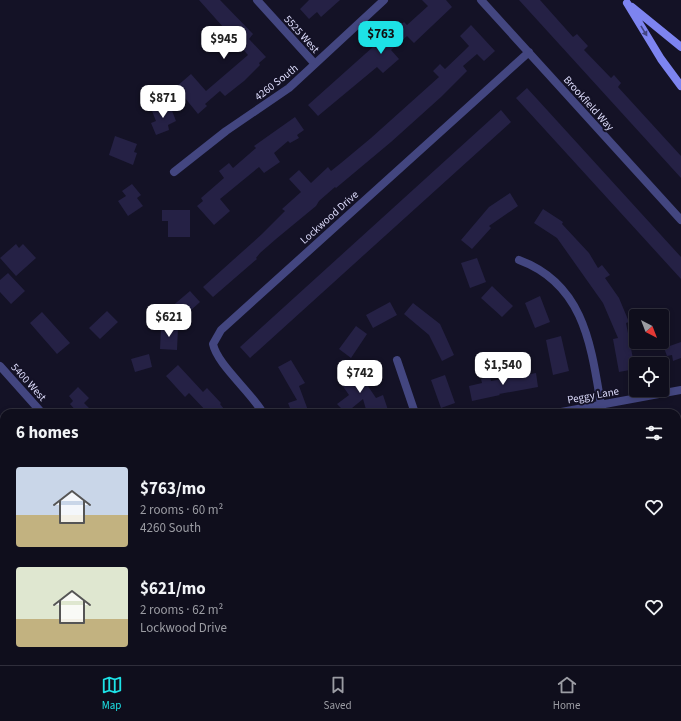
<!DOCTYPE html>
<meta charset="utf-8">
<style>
body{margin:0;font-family:"Source Sans 3",sans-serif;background:#1d1c29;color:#f1f3f6;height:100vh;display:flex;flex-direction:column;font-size:15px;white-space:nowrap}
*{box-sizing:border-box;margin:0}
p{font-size:13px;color:#9b9ca3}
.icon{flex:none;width:22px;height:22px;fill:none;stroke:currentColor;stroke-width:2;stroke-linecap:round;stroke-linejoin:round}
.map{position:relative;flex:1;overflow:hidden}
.panel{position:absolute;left:0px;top:409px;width:681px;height:256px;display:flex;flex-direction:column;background:#0f0e1c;border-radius:12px 12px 0 0;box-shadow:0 2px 6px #0003,0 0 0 1px #2f2e3b}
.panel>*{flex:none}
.needle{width:26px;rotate:138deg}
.buttons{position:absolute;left:629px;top:309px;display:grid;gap:8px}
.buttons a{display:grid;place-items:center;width:40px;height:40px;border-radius:4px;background:#0f0e1c;box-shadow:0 2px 6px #0003,0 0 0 1px #2f2e3b;font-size:20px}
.price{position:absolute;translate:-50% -34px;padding:0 9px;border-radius:8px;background:#fff;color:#222;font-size:13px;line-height:26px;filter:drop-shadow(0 1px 2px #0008)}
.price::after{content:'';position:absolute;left:50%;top:24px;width:12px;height:9px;margin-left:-6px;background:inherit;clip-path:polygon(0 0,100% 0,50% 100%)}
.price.selected{background:#1de2e6;color:#111}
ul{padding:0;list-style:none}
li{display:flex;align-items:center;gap:12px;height:100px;padding:0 16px}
li span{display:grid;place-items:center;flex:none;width:112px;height:80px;border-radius:4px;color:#555}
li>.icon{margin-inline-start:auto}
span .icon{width:48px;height:48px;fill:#fffc;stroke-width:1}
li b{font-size:17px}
h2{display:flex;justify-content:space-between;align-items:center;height:48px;padding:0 16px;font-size:17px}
.dock{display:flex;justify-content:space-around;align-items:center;height:56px;border-top:1px solid #2f2e3b;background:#0f0e1c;font-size:11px;color:#9b9ca3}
.dock a{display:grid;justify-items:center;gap:2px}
.dock .selected{color:#1de2e6}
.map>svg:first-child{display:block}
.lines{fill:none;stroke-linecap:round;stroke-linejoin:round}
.canal{stroke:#152c48;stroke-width:12}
.building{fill:#252145}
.path{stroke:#3ead9d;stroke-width:2;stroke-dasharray:2 3;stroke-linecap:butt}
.service{stroke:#434680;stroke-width:6}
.minor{stroke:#434680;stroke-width:8}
.tertiary{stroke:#434680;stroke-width:8}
.secondary{stroke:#7d84f0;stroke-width:8}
.oneway{fill:#434581}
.labels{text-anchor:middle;stroke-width:4;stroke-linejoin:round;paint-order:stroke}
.street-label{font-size:11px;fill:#dcdbfb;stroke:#141226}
</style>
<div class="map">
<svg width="681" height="665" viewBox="0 0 681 665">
<rect width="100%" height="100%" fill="#141226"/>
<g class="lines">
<path class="canal" d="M 677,478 L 681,477
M 110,665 L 120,661"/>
</g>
<path class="building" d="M 199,0 L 220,0 L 253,34 L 249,39 L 266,57 L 259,63 L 260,65 L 244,81 L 225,96 L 220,91 L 205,104 L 207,106 L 198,114 L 176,87 L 191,74 L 206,91 L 248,55 Z
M 309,0 L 340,0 L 321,17 L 317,12 L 309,19 L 300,9 Z
M 422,0 L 446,0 L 452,7 L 414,43 L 407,36 L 391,50 L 399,59 L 383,73 L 377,67 L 318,116 L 308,105 L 374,46 L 376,48 L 404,22 L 407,25 L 428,6 Z
M 519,0 L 540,0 L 573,37 L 577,34 L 588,46 L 584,50 L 611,78 L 614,75 L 621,83 L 618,87 L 681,156 L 681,178 Z
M 471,25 L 495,51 L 484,61 L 477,54 L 463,66 L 467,71 L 441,97 L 391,142 L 336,188 L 335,187 L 319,201 L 316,206 L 276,239 L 260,253 L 256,258 L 257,259 L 213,297 L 203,287 L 262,234 L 285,211 L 282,209 L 301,192 L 289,179 L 299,170 L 311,183 L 328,167 L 331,171 L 341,163 L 371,138 L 439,77 L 433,71 L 440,64 L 445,69 L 465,50 L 469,46 L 460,36 Z
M 527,88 L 681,257 L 681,279 L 516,98 Z
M 169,103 L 176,121 L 168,125 L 169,130 L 156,135 L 151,123 L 156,121 L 152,111 Z
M 501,110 L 511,122 L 250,358 L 240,347 Z
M 295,117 L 304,130 L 297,135 L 299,138 L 290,143 L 288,141 L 274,153 L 280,162 L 264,173 L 259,167 L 220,199 L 230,211 L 214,225 L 197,206 L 203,201 L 201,198 L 224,178 L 219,171 L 229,163 L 233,168 L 256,148 L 254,146 Z
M 115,136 L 137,144 L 134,152 L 137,153 L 133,165 L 109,155 Z
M 132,184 L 141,195 L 137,198 L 143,206 L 128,216 L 118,201 L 126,196 L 122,191 Z
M 510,193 L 518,206 L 489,226 L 491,228 L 472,249 L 461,240 L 489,207 Z
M 543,209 L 563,222 L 562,224 L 589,253 L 598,268 L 602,265 L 610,275 L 605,278 L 619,298 L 629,322 L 626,323 L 635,369 L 619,372 L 613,339 L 618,338 L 603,303 L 557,238 L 534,223 Z
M 162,210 L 190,210 L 190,237 L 168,237 L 168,221 L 162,221 Z
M 16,244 L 19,248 L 23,244 L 36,258 L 16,276 L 0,258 Z
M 477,258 L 486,282 L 470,288 L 461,263 Z
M 8,273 L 25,291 L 11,304 L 0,292 L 0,280 Z
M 492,286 L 513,306 L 502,317 L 481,298 Z
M 190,291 L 200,302 L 180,320 L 170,308 Z
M 540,296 L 550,322 L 535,328 L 525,303 Z
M 390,302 L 397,315 L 373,328 L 366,315 Z
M 413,303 L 440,324 L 454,355 L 442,361 L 429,335 L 404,314 Z
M 107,311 L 118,322 L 100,339 L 89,328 Z
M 42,312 L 70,343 L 57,354 L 30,323 Z
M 356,326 L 367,334 L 351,358 L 339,349 Z
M 161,327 L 178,328 L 177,350 L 160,349 Z
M 561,336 L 569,371 L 553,375 L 546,340 Z
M 681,342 L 681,358 L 673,361 L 672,355 L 667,356 L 664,348 Z
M 149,354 L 152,367 L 135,372 L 131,359 Z
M 291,360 L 305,383 L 299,386 L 309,413 L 292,413 L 288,403 L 297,400 L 278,367 Z
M 353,364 L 376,398 L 383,395 L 389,413 L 367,413 L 363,399 L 346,413 L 337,404 L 349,395 L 342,385 L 347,381 L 341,372 Z
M 178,365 L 203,392 L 207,388 L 221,403 L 220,404 L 224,409 L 219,413 L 208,413 L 189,393 L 185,397 L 166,376 Z
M 524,370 L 525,375 L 536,373 L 538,387 L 499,394 L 500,395 L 472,401 L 469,386 L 482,383 L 481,379 L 490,377 L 491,381 L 514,377 L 513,372 Z
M 445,375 L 455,403 L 441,408 L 431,380 Z
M 78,387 L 89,398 L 84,403 L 89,408 L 84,413 L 78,413 L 70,404 L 73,401 L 69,396 Z"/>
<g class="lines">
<path class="path" d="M 677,463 L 681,462
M 77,665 L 87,661"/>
<path class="service" d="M 677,494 L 681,493
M 146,665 L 156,661
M 376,665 L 378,661"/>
<path class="minor" d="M 257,0 L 315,64
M 481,0 L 681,220
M 174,172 L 226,131 L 289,88 L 384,0
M 519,260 C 584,284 591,345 601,405
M 397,360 L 415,413
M 263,413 C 250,391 217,364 213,344 L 221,330 L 529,52
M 556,413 L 681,390
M 0,619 L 4,617"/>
<path class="tertiary" d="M 0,366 L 42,413
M 265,661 L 268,665"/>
<path class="secondary" d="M 627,3 L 661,59 L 681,86
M 632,7 L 681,47"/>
</g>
<defs><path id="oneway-solid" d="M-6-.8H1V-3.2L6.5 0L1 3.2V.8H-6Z"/></defs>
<use class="oneway" href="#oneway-solid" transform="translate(644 31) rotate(59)"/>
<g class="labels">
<g class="street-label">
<text transform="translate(302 34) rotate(48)" y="4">5525 West</text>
<text transform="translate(276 82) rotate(-38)" y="4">4260 South</text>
<text transform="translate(589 103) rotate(48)" y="4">Brookfield Way</text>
<text transform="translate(329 217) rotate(-42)" y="4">Lockwood Drive</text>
<text transform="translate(29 382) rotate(48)" y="4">5400 West</text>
<text transform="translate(593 395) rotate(-10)" y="4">Peggy Lane</text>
</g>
</g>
</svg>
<div class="buttons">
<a><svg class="needle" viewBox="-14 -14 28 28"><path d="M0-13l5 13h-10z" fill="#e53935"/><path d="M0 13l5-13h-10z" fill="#9b9ca3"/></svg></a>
<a><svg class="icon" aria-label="locate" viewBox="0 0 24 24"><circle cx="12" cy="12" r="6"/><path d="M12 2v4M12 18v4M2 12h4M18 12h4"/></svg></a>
</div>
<b class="price selected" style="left:381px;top:55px">$763</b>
<b class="price" style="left:224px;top:60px">$945</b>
<b class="price" style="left:163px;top:119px">$871</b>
<b class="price" style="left:169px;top:338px">$621</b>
<b class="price" style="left:503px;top:386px">$1,540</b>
<b class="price" style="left:360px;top:394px">$742</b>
<section class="panel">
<h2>6 homes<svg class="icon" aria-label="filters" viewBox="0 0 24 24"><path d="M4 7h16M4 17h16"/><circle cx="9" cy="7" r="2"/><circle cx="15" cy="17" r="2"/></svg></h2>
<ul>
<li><span style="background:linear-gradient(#c9d6e8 60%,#c2b280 0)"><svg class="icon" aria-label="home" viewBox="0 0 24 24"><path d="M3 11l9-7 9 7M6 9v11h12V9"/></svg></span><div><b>$763/mo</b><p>2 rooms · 60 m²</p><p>4260 South</p></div><svg class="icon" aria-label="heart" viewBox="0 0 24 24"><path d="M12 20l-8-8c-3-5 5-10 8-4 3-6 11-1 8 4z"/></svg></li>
<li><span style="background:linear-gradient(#dfe7d0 65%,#c2b280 0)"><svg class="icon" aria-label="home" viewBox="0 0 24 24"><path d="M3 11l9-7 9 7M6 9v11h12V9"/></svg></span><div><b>$621/mo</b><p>2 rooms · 62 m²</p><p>Lockwood Drive</p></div><svg class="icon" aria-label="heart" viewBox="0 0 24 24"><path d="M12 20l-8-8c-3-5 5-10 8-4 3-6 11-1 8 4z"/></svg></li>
</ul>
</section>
</div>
<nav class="dock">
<a class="selected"><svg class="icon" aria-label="map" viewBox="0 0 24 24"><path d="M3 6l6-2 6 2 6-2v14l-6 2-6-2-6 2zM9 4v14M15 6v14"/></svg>Map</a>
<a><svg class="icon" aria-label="saved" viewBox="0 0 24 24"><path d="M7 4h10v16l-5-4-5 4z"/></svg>Saved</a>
<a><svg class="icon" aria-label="home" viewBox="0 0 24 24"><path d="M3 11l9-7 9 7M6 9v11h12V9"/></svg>Home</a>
</nav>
